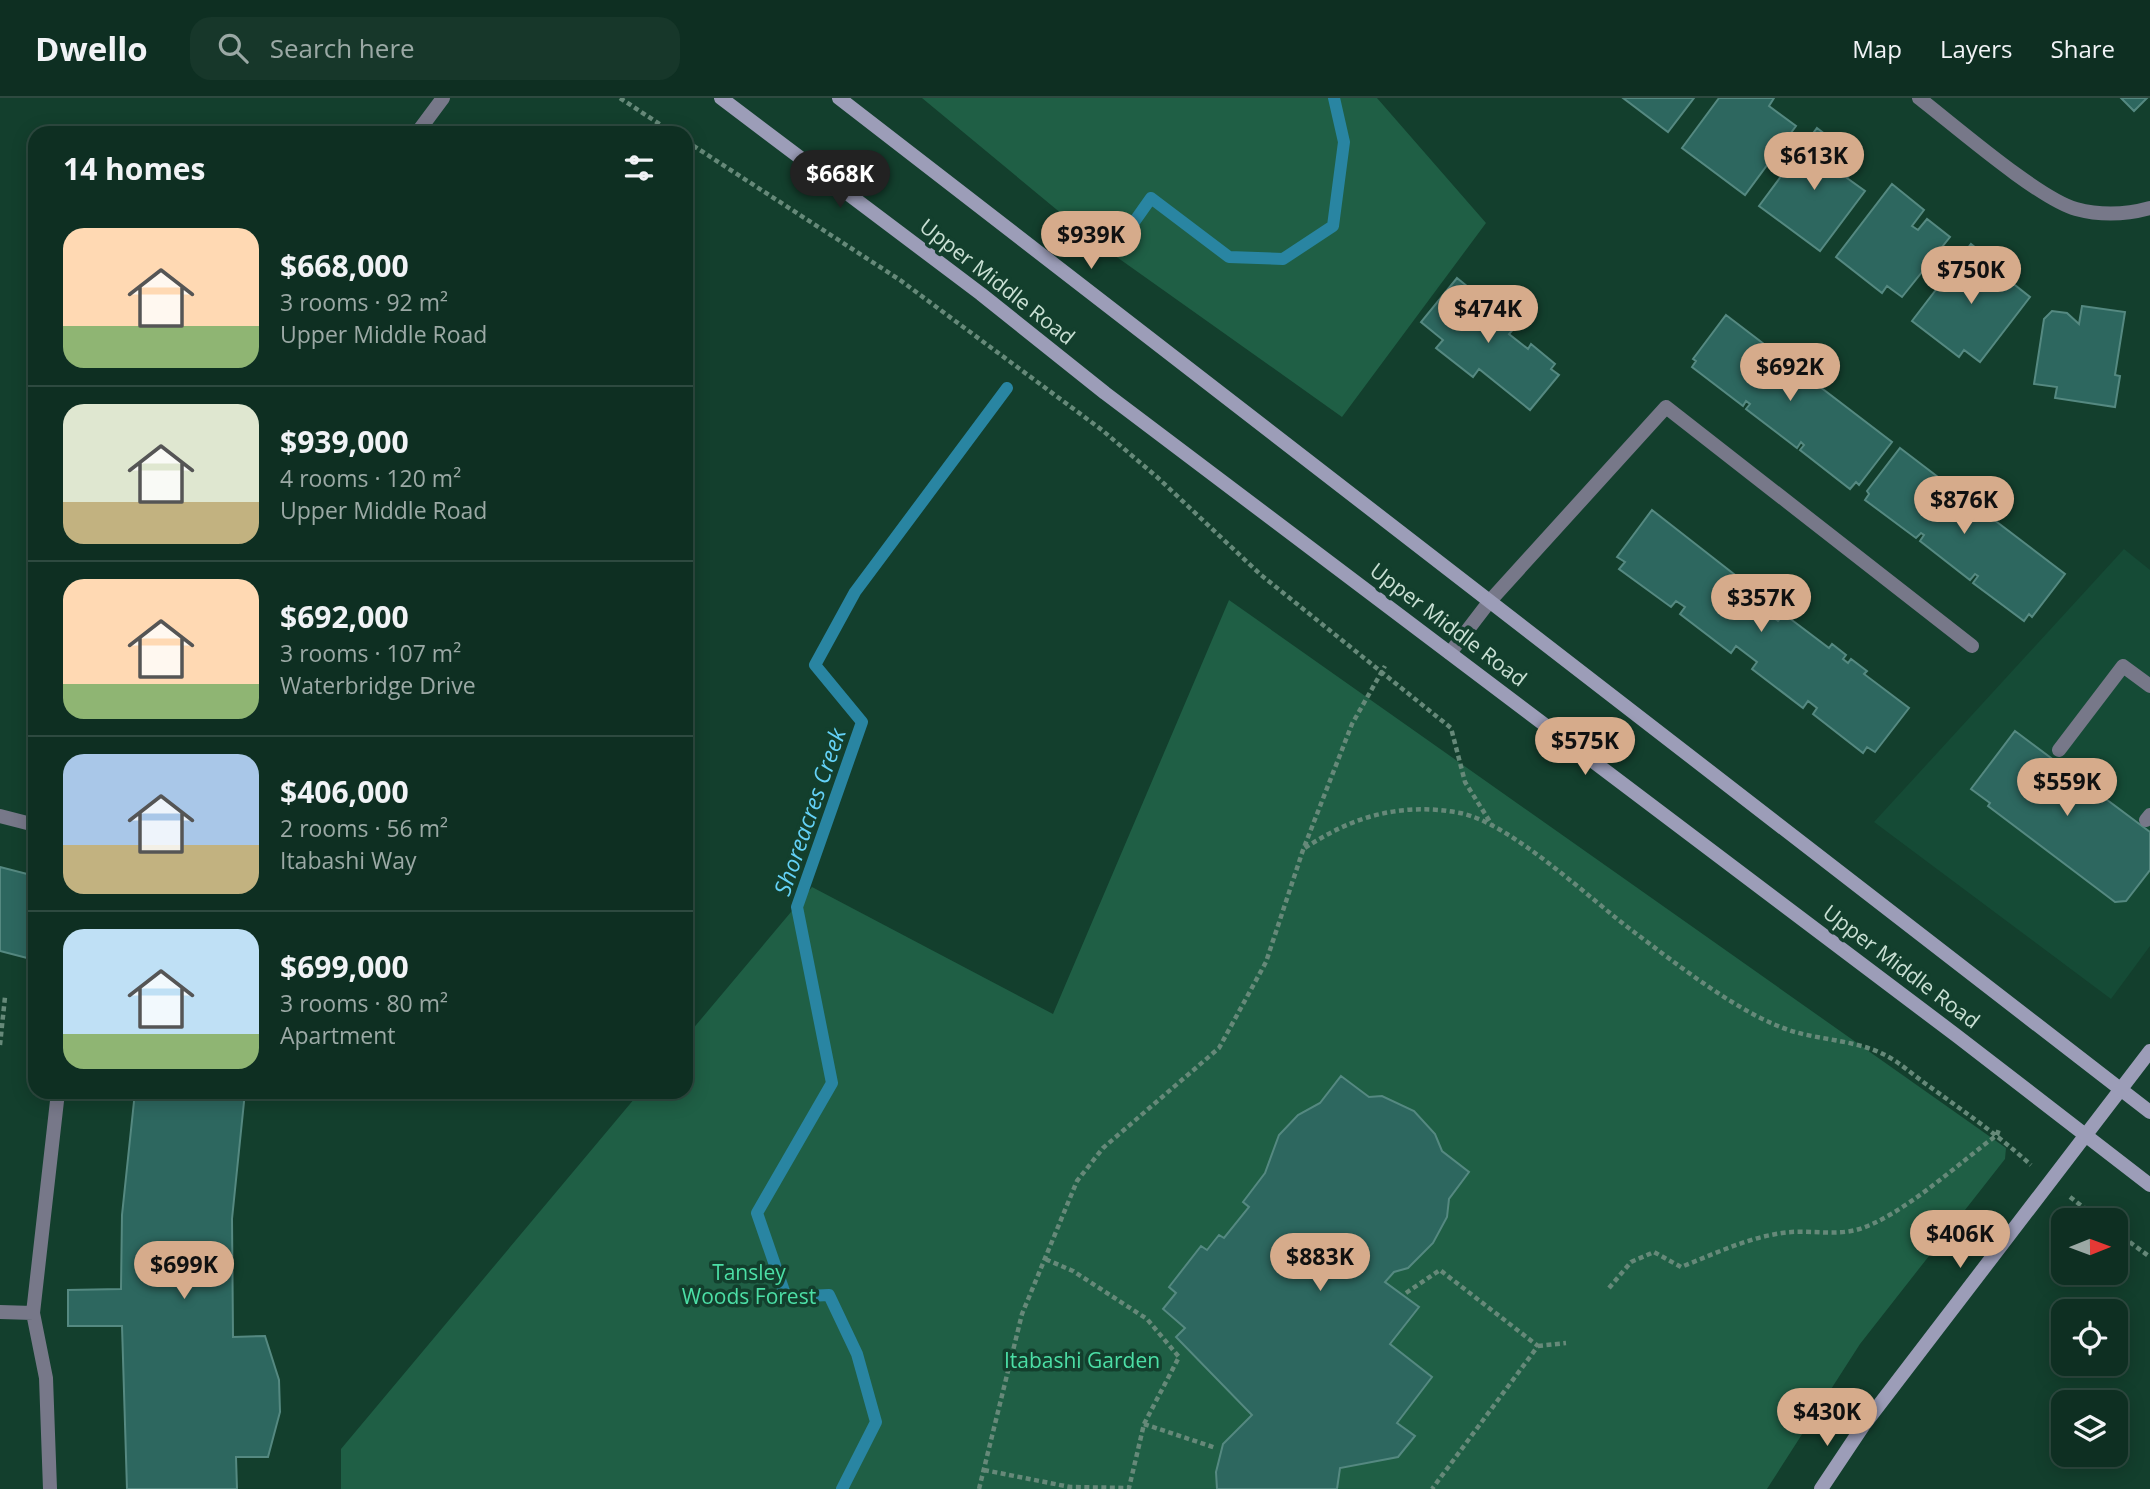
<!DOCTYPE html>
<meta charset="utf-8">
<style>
body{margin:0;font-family:"Open Sans",sans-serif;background:#17372a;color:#f1f3f6;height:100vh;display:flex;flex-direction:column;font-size:26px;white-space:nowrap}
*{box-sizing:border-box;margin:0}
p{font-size:23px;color:#9ba9a5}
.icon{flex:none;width:38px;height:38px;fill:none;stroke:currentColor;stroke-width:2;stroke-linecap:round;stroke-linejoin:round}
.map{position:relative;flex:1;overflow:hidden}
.drawer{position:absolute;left:28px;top:28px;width:665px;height:973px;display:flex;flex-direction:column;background:#0e2f22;border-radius:21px;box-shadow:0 4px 18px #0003,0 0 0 2px #2e4a40}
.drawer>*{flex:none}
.needle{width:46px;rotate:89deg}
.buttons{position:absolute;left:2051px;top:1110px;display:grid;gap:14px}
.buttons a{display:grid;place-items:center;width:77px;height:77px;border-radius:14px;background:#0e2f22;box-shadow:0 4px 18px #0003,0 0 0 2px #2e4a40;font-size:35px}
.price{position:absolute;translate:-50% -60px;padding:0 16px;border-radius:24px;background:#d6ab8b;color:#111;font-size:23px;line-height:46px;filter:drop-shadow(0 2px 4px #0008)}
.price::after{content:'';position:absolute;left:50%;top:42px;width:21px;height:16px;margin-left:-10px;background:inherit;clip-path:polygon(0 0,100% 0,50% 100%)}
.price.on{background:#222;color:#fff}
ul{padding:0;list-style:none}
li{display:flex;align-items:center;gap:21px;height:175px;padding:0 35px}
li+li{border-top:2px solid #2e4a40}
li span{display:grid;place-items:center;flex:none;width:196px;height:140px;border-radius:21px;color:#555}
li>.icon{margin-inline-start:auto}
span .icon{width:84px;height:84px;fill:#fffc;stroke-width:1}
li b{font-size:30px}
h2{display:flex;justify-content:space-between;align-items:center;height:84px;padding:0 35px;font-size:30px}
header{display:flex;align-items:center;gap:42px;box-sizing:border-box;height:98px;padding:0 35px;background:#0e2f22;border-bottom:2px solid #2e4a40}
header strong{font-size:33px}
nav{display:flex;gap:38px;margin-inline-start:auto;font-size:24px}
.search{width:490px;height:63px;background:#17372a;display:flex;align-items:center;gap:18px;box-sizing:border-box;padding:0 24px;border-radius:21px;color:#9ba9a5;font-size:26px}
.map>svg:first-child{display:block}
.built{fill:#154b36}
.green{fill:#1f5f45}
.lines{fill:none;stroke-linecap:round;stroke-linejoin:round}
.stream{stroke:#2985a2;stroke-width:12}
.building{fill:#2d675f;stroke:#558981;stroke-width:2}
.path{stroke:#668979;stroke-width:4.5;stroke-dasharray:5 3.5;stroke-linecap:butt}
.lane{stroke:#777889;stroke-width:14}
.street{stroke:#777889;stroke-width:14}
.secondary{stroke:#9c9db8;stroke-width:14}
.labels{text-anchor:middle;stroke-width:7;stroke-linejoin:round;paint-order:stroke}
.street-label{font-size:21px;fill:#c9e0d4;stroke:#133f2d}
.park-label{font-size:21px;fill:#4cdfa6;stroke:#133f2d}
.water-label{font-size:23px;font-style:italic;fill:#64d1f6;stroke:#133f2d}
</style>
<header>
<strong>Dwello</strong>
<div class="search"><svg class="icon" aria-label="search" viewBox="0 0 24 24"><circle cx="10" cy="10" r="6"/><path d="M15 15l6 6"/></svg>Search here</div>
<nav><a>Map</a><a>Layers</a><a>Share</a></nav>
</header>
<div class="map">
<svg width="2150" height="1391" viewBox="0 0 2150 1391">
<rect width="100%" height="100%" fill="#133f2d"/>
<path class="built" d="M 2124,451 L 2150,472 L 2150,848 L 2111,901 L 1874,724 Z"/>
<path class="green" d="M 922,0 L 1377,0 L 1486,125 L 1342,319 L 1097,145 Z
M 1229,502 L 2006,1050 L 2005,1061 L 1860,1246 L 1767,1391 L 341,1391 L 341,1351 L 640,994 L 686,994 L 686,939 L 812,789 L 1053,916 Z"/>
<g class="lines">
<path class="stream" d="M 1115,151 L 1151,100 L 1229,159 L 1283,161 L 1333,128 L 1344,44 L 1334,0
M 842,1391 L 876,1324 L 857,1256 L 829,1197 L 786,1199 L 757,1115 L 832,985 L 797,809 L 862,624 L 815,567 L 855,494 L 1007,290"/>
</g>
<path class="building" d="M 1623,0 L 1694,0 L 1668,34 Z
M 1719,0 L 1774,0 L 1769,8 L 1796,28 L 1745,97 L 1682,50 Z
M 2121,0 L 2147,0 L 2134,13 Z
M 1817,30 L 1847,53 L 1840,63 L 1853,72 L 1847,80 L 1865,93 L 1820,153 L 1759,108 Z
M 1892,86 L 1924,112 L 1912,128 L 1918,132 L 1927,121 L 1950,139 L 1902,199 L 1887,188 L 1882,195 L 1836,159 Z
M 1971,146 L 2005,173 L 1994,188 L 1998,191 L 2006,180 L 2030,199 L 1980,264 L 1964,252 L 1959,259 L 1912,223 Z
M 1457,180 L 1516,228 L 1509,236 L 1528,251 L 1531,246 L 1555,266 L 1551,271 L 1559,277 L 1530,312 L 1479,271 L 1473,279 L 1436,250 L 1443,242 L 1421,224 Z
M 2082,208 L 2125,214 L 2115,277 L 2120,278 L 2115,309 L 2055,300 L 2057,289 L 2034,286 L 2044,221 L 2052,213 L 2067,215 L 2079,226 Z
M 1726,217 L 1892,344 L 1859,387 L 1856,384 L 1850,391 L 1800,352 L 1804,347 L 1801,344 L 1797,350 L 1746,311 L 1750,306 L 1746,303 L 1743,308 L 1692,269 L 1696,263 L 1693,261 Z
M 1900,350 L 2065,476 L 2032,519 L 2029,516 L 2024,523 L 1973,485 L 1978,478 L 1975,476 L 1970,482 L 1920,443 L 1924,437 L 1921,435 L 1916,440 L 1865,402 L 1869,396 L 1867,393 Z
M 1652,412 L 1776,509 L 1770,517 L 1778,523 L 1784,516 L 1829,550 L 1832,546 L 1846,557 L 1843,561 L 1848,565 L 1851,561 L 1867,573 L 1864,576 L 1909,610 L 1875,654 L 1867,649 L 1863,655 L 1813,616 L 1817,610 L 1808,603 L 1803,610 L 1752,571 L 1757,564 L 1736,548 L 1731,555 L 1680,516 L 1685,509 L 1676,503 L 1671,509 L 1619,471 L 1625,464 L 1617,459 Z
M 2015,633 L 2150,734 L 2150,772 L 2126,803 L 2115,804 L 1988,708 L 1990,705 L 1971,691 Z
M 0,769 L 35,778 L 35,845 L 31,861 L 0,853 Z
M 1341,978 L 1369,999 L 1382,998 L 1414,1013 L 1435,1036 L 1442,1053 L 1469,1074 L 1449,1101 L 1447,1119 L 1433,1145 L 1408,1170 L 1394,1174 L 1385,1184 L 1419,1209 L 1390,1246 L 1432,1279 L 1397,1325 L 1415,1338 L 1398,1359 L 1340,1370 L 1337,1391 L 1217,1391 L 1216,1374 L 1223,1346 L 1252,1317 L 1176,1239 L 1185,1230 L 1163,1211 L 1176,1195 L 1169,1189 L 1201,1148 L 1207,1152 L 1219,1137 L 1224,1140 L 1249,1109 L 1243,1104 L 1265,1075 L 1279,1037 L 1298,1017 L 1320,1005 Z
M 135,994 L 245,994 L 232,1121 L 233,1239 L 265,1238 L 279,1282 L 280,1314 L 268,1359 L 236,1359 L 237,1391 L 127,1391 L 122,1228 L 68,1228 L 68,1192 L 121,1191 L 122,1117 Z"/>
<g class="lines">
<path class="path" d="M 620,0 L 673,35
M 686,43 L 900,182 L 1102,332 L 1157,379 L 1261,477 L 1451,630 L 1465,684 L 1492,727
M 1305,750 C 1353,718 1402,704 1460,715 C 1511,725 1591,802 1634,834 C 1678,867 1743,919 1795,934 C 1823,942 1857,943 1883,956 C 1898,963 1912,976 1926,986 C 1962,1012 1998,1037 2031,1067
M 0,947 L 5,899
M 2070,1099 L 2100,1122
M 2116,1134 L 2150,1159
M 1609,1190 L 1631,1164 L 1654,1154 L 1681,1169 C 1714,1156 1747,1140 1782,1135 C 1807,1131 1831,1138 1856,1132 C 1900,1120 1959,1065 1997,1037 L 1999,1031
M 1406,1195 L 1440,1172 L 1538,1248 L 1432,1391
M 1538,1248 L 1566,1245
M 1144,1326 L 1216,1350
M 984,1372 L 1070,1389 L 1129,1390 L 1144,1326 L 1179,1259 L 1147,1221 L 1073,1173 L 1045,1161
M 979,1391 L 1022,1216 L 1077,1083 L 1103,1050 L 1219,950 L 1266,864 L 1303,752 L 1352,626 L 1385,568"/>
<path class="lane" d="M 417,35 L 443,0
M 1450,555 L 1489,504 L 1666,309 L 1972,548
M 2059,652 L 2123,568 L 2150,588
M 0,718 L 35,727
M 2146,722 L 2150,717
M 0,1214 L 33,1215
M 50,1391 L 46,1280 L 33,1215 L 58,994"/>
<path class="street" d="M 1919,0 C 1954,27 2039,101 2076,111 C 2102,118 2125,117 2150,110"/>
<path class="secondary" d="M 721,0 L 981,196 L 1105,295 L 1957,938 L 2150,1087
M 839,0 L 2150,1014
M 1821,1391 L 1863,1328 L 2150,953"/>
</g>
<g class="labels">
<g class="street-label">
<text transform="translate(997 184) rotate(38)" y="7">Upper Middle Road</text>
<text transform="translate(1448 527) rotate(37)" y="7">Upper Middle Road</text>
<text transform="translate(1901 869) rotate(37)" y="7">Upper Middle Road</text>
</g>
<g class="park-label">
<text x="749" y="1182">Tansley<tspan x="749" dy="24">Woods Forest</tspan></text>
<text x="1082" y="1270">Itabashi Garden</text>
</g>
<g class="water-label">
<text transform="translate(810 714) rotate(-71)" y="8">Shoreacres Creek</text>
</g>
</g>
</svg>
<div class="buttons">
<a><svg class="needle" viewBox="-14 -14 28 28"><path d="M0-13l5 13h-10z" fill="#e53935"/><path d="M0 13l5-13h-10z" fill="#9ba9a5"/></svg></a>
<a><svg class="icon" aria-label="locate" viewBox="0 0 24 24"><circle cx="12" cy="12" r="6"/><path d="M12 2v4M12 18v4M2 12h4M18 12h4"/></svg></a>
<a><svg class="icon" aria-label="layers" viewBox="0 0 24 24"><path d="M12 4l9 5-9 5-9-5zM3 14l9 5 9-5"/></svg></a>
</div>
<b class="price" style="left:1814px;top:94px">$613K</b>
<b class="price on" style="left:840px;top:112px">$668K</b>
<b class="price" style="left:1091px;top:173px">$939K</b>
<b class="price" style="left:1971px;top:208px">$750K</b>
<b class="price" style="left:1488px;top:247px">$474K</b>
<b class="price" style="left:1790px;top:305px">$692K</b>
<b class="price" style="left:1964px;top:438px">$876K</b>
<b class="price" style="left:1761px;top:536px">$357K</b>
<b class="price" style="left:1585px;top:679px">$575K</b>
<b class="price" style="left:2067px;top:720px">$559K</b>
<b class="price" style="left:1960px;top:1172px">$406K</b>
<b class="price" style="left:1320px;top:1195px">$883K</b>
<b class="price" style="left:184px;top:1203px">$699K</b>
<b class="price" style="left:1827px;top:1350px">$430K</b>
<section class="drawer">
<h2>14 homes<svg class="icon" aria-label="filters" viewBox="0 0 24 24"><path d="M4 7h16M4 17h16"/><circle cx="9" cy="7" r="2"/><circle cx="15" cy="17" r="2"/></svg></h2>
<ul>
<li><span style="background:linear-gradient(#ffd9b3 70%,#8fb573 0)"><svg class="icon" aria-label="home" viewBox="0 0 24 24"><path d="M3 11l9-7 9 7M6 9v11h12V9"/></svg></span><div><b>$668,000</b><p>3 rooms · 92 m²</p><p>Upper Middle Road</p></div></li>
<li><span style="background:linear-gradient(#dfe7d0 70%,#c2b280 0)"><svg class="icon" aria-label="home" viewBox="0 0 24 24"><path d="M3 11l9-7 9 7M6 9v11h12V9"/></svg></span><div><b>$939,000</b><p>4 rooms · 120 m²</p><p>Upper Middle Road</p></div></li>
<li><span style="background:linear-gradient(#ffd9b3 75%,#8fb573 0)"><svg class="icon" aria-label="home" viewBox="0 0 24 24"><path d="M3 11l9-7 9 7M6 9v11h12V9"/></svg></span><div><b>$692,000</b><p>3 rooms · 107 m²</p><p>Waterbridge Drive</p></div></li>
<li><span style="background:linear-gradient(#a9c7e8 65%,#c2b280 0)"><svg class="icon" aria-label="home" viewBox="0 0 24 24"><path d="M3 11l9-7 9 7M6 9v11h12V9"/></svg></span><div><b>$406,000</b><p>2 rooms · 56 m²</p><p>Itabashi Way</p></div></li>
<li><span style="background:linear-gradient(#bfe0f5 75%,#8fb573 0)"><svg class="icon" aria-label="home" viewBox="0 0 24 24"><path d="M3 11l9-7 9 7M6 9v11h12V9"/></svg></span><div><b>$699,000</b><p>3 rooms · 80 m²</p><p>Apartment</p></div></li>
</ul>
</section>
</div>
